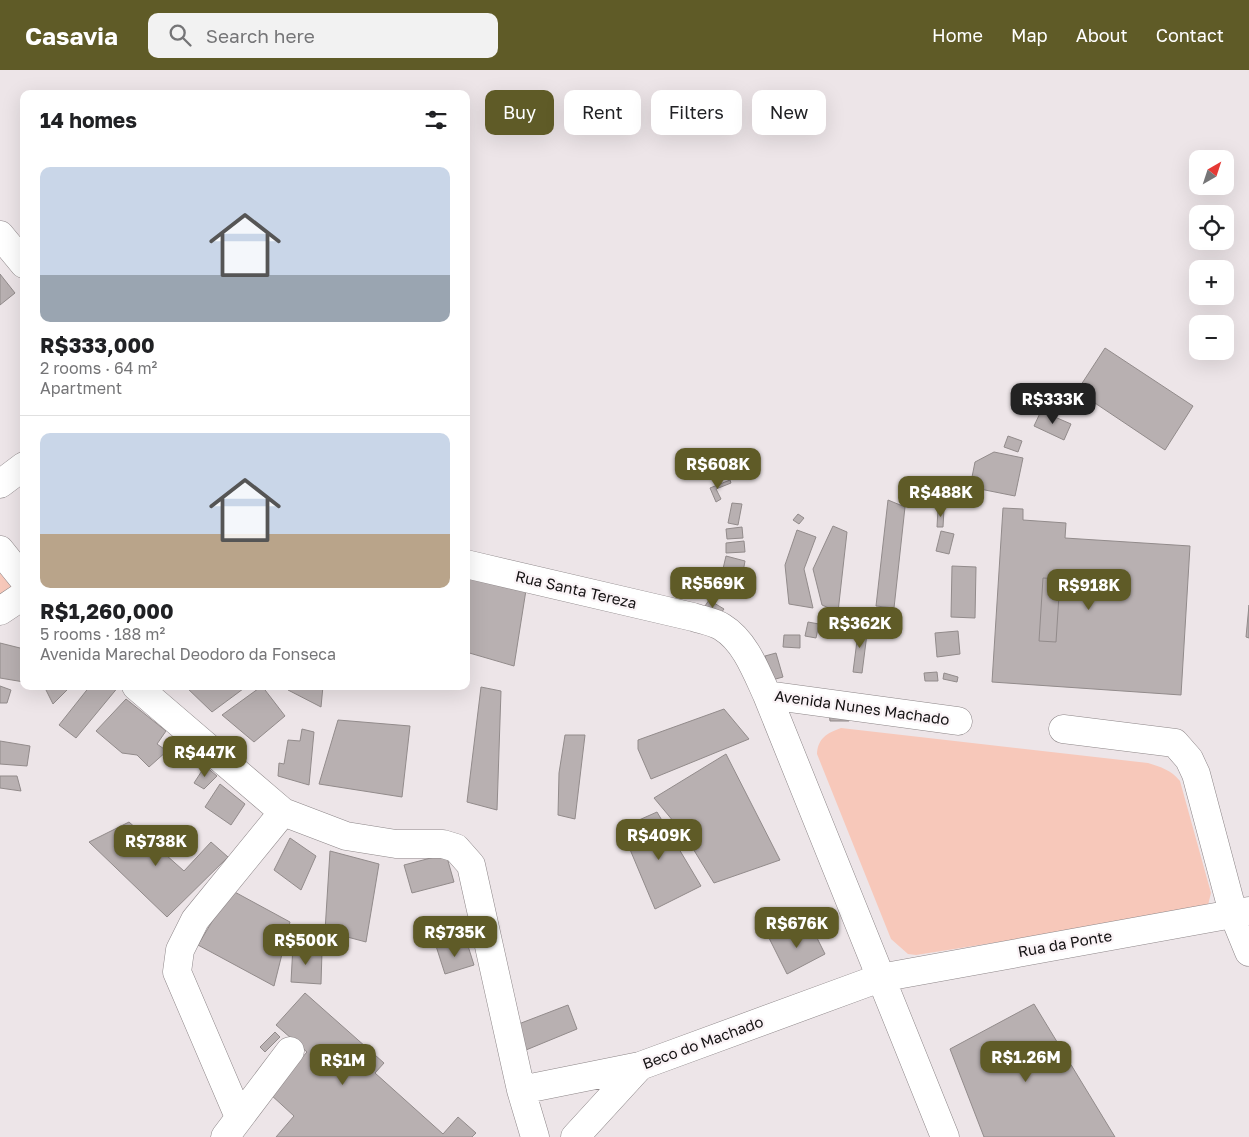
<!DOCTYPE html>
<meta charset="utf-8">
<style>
body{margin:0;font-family:"Golos Text",sans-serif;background:#f2f2f2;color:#202124;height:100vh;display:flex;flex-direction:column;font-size:19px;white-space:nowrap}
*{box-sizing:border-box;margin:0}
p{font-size:16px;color:#757577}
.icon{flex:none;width:28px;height:28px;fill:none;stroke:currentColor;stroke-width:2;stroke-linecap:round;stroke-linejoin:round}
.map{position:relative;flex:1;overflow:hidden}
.sheet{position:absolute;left:20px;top:20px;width:450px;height:600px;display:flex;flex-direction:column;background:#fff;border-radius:10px;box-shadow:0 5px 20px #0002}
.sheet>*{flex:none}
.guide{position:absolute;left:485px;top:20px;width:475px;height:45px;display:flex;gap:10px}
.needle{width:32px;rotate:39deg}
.tools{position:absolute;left:1189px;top:80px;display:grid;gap:10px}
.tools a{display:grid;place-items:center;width:45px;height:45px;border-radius:10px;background:#fff;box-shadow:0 5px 20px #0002;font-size:25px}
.price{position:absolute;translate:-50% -42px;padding:0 11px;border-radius:10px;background:#5f5b27;color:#fff;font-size:16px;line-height:32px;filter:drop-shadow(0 1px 2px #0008)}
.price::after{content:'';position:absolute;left:50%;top:30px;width:15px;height:11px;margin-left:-8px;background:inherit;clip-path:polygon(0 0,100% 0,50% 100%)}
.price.selected{background:#222;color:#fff}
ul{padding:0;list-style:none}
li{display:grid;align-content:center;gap:10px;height:265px;padding:0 20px}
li+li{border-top:1px solid #e0e0e0}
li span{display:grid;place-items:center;height:155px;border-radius:10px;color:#555}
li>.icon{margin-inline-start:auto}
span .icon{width:90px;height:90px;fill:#fffc;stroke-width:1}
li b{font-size:21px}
h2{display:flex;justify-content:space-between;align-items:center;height:60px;padding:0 20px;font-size:21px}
.pill{padding:0 18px;border-radius:10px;background:#fff;box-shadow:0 5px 20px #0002;font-size:18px;line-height:45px}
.pill.selected{background:#5f5b27;color:#fff}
header{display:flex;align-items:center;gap:30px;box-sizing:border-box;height:70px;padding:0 25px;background:#5f5b27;color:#fff}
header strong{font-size:24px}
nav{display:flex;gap:28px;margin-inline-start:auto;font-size:18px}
.search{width:350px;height:45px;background:#f2f2f2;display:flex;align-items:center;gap:12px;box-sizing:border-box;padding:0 18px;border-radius:10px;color:#757577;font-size:19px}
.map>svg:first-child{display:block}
.green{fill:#f7c8ba}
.building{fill:#b8b0b1;stroke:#928b8b}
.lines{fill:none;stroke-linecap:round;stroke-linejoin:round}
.minor-casing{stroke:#8d8688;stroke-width:29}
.minor{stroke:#fff;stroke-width:28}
.labels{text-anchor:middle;stroke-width:4.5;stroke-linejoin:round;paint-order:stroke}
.street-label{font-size:15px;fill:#141213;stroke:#faf3f6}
</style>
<header>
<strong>Casavia</strong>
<div class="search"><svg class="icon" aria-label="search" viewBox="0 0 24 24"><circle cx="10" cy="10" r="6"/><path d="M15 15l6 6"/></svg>Search here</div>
<nav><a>Home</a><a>Map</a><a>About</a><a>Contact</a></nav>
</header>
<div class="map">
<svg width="1249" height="1067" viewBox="0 0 1249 1067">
<rect width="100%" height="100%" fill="#ede5e8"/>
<path class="green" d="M 0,495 L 18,519 L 0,532 Z
M 841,658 L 1148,693 C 1161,697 1171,700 1180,711 L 1211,823 L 1207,839 L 916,885 L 908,884 L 891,869 L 817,684 C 818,668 827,663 841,658 Z"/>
<path class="building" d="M 0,204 L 15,223 L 0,235 Z
M 1105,278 L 1193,336 L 1165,380 L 1077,321 Z
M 1041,341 L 1071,354 L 1064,370 L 1034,356 Z
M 1008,366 L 1022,371 L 1018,382 L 1004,377 Z
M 994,382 L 1023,388 L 1015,426 L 970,417 L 975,392 Z
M 730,410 L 731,413 L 716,419 L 721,429 L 716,432 L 710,418 Z
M 888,430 L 905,437 L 894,538 L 876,536 Z
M 732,433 L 742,434 L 738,455 L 728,453 Z
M 1003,438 L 1023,439 L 1023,450 L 1066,453 L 1065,468 L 1190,476 L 1181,625 L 992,612 Z
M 938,439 L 944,439 L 943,457 L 937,457 Z
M 798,444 L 804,448 L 799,454 L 793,450 Z
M 833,456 L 847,462 L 838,542 L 822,535 L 813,499 Z
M 742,457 L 743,468 L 727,469 L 726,459 Z
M 797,460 L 816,467 L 804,499 L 813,538 L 789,534 L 785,495 Z
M 941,461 L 954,464 L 949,484 L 936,481 Z
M 744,471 L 745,482 L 726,483 L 726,473 Z
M 726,486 L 745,491 L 742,508 L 722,503 Z
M 952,496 L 976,497 L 975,548 L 951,547 Z
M 466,506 L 526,520 L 514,596 L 466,582 Z
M 1043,508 L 1060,509 L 1056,572 L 1039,571 Z
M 709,530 L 724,539 L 717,548 L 703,539 Z
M 1249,535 L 1249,568 L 1246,567 Z
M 808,552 L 819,554 L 816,568 L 805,566 Z
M 859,555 L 868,556 L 862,603 L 853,602 Z
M 958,561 L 960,584 L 937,587 L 935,563 Z
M 784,565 L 800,565 L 800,578 L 783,577 Z
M 0,573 L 24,579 L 24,612 L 0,608 Z
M 776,583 L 783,607 L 772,610 L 765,586 Z
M 937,602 L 938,611 L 925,611 L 924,603 Z
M 944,603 L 958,607 L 957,612 L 943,609 Z
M 0,616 L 11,620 L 7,633 L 0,633 Z
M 44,616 L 71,616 L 53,634 Z
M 90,616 L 119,616 L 76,668 L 59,655 Z
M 185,616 L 247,616 L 212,642 Z
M 262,616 L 285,646 L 254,672 L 222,645 Z
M 289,616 L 323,616 L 321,637 L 288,620 Z
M 481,617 L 501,621 L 497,740 L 467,732 Z
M 126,629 L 166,661 L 157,674 L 167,681 L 149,697 L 137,685 L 122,683 L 96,661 Z
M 724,639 L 749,669 L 651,709 L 638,679 L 638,670 Z
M 829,642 L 849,642 L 849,651 L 830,651 Z
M 338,650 L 410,656 L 402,727 L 319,714 Z
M 302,659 L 314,662 L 309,715 L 278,706 L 279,693 L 284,694 L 288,670 L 300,671 Z
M 565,665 L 585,665 L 575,749 L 558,745 L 559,703 Z
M 0,671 L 30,676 L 27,696 L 0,694 Z
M 726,684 L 780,790 L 714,813 L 684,764 L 654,728 Z
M 205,696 L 217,706 L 204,719 L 194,713 Z
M 0,706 L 17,706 L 21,721 L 0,718 Z
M 220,714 L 245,734 L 231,755 L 205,737 Z
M 657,742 L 701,816 L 655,839 L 621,758 Z
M 129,752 L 184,801 L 211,772 L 228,787 L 167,847 L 89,772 Z
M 290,768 L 316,786 L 301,820 L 274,800 Z
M 330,781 L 379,794 L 366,872 L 325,861 Z
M 446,784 L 454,812 L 412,823 L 404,795 Z
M 231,820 L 290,852 L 274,916 L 198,875 Z
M 462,856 L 469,872 L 436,876 L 434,859 Z
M 812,858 L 825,884 L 787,904 L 769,868 Z
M 293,875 L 322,881 L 321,914 L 291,912 Z
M 436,876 L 468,876 L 474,895 L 445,904 Z
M 305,923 L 384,993 L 375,1003 L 443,1064 L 458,1047 L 476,1063 L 472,1067 L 276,1067 L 294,1046 L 270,1024 L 307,982 L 276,955 Z
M 1034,934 L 1115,1067 L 984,1067 L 950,979 Z
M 568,935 L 577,959 L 526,980 L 516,955 Z
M 275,962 L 280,967 L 265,982 L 260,977 Z"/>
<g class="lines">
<defs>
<path id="minor" d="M 0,165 L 24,194
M 0,414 L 24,396
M 0,480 L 24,510
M 466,494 L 693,547 C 702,550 714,552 722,557 C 745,571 756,601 767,625 L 945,1067
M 0,541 L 24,525
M 136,616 L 283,742 L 346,766 L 396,774 L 443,774 L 456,778 L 471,795 L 521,1020 L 535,1067
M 767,625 L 958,651
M 1063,659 L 1175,673 L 1189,689 L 1196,704 L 1233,843 L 1249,882
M 521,1020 L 640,996 L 880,908 L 1249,841
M 239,1047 L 177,902 L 180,880 L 195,850 L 283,742
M 225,1067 L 290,981
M 575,1067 L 640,996"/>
</defs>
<use href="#minor" class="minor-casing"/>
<use href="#minor" class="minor"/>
</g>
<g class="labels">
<g class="street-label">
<text transform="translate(576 520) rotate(13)" y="5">Rua Santa Tereza</text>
<text transform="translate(862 638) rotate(8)" y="5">Avenida Nunes Machado</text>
<text transform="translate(1065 874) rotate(-10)" y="5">Rua da Ponte</text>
<text transform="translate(703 973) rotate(-20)" y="5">Beco do Machado</text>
</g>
</g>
</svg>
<div class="tools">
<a><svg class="needle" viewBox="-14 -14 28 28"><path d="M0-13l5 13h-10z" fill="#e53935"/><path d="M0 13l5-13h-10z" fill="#757577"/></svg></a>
<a><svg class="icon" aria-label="locate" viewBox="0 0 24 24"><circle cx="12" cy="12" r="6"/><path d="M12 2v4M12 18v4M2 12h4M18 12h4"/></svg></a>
<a>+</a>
<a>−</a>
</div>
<b class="price selected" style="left:1053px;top:355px">R$333K</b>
<b class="price" style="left:718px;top:420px">R$608K</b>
<b class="price" style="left:941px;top:448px">R$488K</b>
<b class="price" style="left:713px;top:539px">R$569K</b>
<b class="price" style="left:1089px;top:541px">R$918K</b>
<b class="price" style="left:860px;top:579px">R$362K</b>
<b class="price" style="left:205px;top:708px">R$447K</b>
<b class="price" style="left:659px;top:791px">R$409K</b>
<b class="price" style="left:156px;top:797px">R$738K</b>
<b class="price" style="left:797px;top:879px">R$676K</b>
<b class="price" style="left:455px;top:888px">R$735K</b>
<b class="price" style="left:306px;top:896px">R$500K</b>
<b class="price" style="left:1026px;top:1013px">R$1.26M</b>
<b class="price" style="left:343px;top:1016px">R$1M</b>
<div class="guide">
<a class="pill selected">Buy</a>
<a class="pill">Rent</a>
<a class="pill">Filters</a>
<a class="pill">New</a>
</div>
<section class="sheet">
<h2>14 homes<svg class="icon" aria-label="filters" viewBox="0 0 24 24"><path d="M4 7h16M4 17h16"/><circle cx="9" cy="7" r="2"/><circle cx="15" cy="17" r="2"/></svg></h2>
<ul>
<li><span style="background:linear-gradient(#c9d6e8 70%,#9aa5b1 0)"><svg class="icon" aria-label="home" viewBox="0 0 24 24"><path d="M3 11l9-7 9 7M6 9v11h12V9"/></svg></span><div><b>R$333,000</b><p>2 rooms · 64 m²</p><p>Apartment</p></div></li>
<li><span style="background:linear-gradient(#c9d6e8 65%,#b9a48a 0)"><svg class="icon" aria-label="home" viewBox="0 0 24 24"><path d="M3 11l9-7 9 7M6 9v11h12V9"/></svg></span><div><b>R$1,260,000</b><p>5 rooms · 188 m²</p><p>Avenida Marechal Deodoro da Fonseca</p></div></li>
</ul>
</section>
</div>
